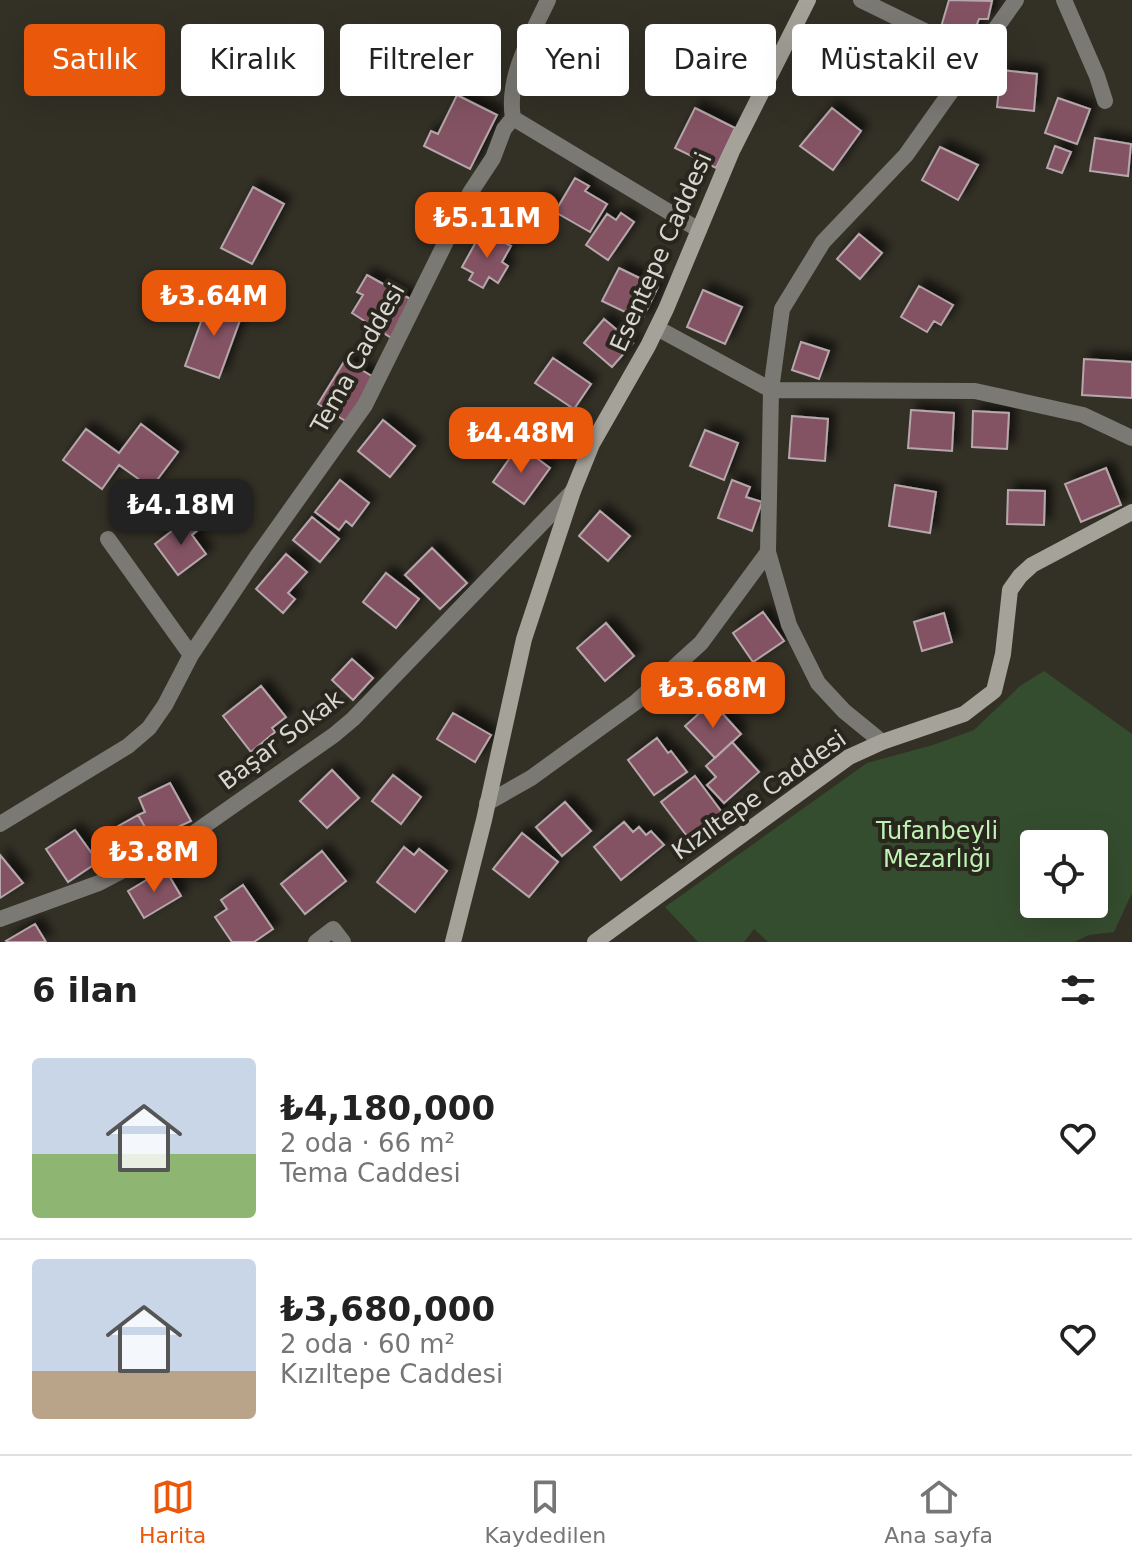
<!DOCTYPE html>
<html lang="tr">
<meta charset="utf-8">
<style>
body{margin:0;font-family:"DejaVu Sans",sans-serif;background:#f6f6f6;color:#222;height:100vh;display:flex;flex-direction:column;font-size:30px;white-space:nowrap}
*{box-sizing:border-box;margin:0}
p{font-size:26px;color:#767676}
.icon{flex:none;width:44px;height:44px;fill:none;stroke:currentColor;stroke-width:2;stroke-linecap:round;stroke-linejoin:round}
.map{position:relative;height:942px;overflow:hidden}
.panel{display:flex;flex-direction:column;background:#fff;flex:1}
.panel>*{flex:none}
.guide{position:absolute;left:24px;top:24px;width:1084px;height:72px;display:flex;gap:16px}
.tools{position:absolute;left:1020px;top:830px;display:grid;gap:16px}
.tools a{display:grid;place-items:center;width:88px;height:88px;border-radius:8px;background:#fff;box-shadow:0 8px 32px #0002;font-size:40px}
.price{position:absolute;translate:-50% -68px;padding:0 18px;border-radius:16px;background:#ea580c;color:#fff;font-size:26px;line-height:52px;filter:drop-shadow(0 2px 4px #0008)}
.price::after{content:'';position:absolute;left:50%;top:48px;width:24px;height:18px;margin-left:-12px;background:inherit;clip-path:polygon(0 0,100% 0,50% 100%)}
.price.active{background:#222;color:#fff}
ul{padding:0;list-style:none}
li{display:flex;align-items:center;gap:24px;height:200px;padding:0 32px}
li+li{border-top:2px solid #e0e0e0}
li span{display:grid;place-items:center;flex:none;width:224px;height:160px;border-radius:8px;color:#555}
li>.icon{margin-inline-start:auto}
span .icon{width:96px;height:96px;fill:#fffc;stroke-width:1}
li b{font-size:34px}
h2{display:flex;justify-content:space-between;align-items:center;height:96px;padding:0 32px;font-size:34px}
.tag{padding:0 28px;border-radius:8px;background:#fff;box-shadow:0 8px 32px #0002;font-size:28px;line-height:72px}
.tag.active{background:#ea580c;color:#fff}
.tabs{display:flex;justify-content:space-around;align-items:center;height:112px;border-top:2px solid #e0e0e0;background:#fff;font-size:22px;color:#767676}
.tabs a{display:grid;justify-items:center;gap:4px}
.tabs .active{color:#ea580c}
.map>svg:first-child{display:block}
.green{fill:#354d2f;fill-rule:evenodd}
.building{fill:#845364;stroke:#b5a7ab;stroke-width:2;filter:url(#shadow)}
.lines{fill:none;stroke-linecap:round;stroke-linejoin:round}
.street{stroke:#7b7974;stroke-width:16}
.secondary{stroke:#a5a29a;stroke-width:16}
.labels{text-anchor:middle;stroke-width:8;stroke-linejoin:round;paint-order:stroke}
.street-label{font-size:24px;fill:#d9d7d1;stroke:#29261d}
.park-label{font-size:24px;fill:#bff2b3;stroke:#29261d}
</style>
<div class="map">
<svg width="1132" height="942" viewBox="0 0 1132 942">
<defs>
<filter id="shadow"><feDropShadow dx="7" dy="-7" stdDeviation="4" flood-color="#0009"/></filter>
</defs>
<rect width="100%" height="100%" fill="#333026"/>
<path class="green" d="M 1044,671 L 1132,734 L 1132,893 L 1114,932 L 1089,935 L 1074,942 L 768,942 L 754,929 L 744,942 L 698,942 L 665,907 L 867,763 L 933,745 L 974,730 L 1020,686 ZM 1034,844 L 1094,844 L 1094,904 L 1034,904 Z"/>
<path class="building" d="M 949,0 L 992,1 L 988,19 L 979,19 L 972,37 L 941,27 Z
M 1001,70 L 1037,74 L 1034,111 L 997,107 Z
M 457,95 L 497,115 L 470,169 L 424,146 L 431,131 L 438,134 Z
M 1058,98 L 1090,109 L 1077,144 L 1045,133 Z
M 695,108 L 735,128 L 716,168 L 675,148 Z
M 832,108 L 861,131 L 833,170 L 800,146 Z
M 1095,138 L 1131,144 L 1128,176 L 1090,171 Z
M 1055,146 L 1071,152 L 1062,173 L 1047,168 Z
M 940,147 L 978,165 L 958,200 L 922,180 Z
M 575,178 L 589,186 L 585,191 L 607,204 L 590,232 L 555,212 Z
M 253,187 L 284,204 L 252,264 L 221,248 Z
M 541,197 L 554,205 L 533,243 L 519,235 Z
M 621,213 L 634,222 L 608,260 L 586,245 L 607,214 L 616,220 Z
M 482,231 L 511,246 L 502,262 L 508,266 L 498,283 L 489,277 L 483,288 L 469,280 L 473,273 L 462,267 Z
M 859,234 L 882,253 L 860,279 L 837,259 Z
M 619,268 L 658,287 L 642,320 L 602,301 Z
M 367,275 L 414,301 L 393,339 L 352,313 L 363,295 L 357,292 Z
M 919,286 L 953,305 L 941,325 L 934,321 L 927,332 L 901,317 Z
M 703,290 L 742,307 L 725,344 L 687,327 Z
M 210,297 L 244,309 L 219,378 L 185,366 Z
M 604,319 L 633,343 L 612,367 L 584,343 Z
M 801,342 L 829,351 L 819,379 L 792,370 Z
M 553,358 L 591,384 L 574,409 L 535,383 Z
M 1084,359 L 1132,362 L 1132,398 L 1082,395 Z
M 345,360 L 375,378 L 347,422 L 318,404 Z
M 911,410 L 954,413 L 952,451 L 908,448 Z
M 973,411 L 1009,413 L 1007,449 L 972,447 Z
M 792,416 L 828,419 L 825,461 L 789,458 Z
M 383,420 L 415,446 L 390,477 L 358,451 Z
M 141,424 L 178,452 L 151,488 L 119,465 L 102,489 L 63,460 L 86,429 L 119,453 Z
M 705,430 L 738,443 L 724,480 L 690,466 Z
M 519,445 L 550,468 L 524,504 L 493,482 Z
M 1106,468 L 1121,505 L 1081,522 L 1065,484 Z
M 340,480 L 369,503 L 352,526 L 346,521 L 339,530 L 315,512 Z
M 732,480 L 750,487 L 746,497 L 762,502 L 752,531 L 718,518 Z
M 895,485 L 936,492 L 930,533 L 889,526 Z
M 1008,490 L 1045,491 L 1044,525 L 1007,524 Z
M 600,511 L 630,536 L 608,561 L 579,536 Z
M 190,517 L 199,529 L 192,535 L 206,554 L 178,575 L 155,544 Z
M 312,517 L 339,539 L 320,562 L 293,540 Z
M 432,548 L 467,583 L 440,609 L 405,575 Z
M 286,554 L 307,572 L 288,593 L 295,599 L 283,613 L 256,589 Z
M 386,573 L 419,599 L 396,628 L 363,602 Z
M 763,612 L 784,641 L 753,662 L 733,633 Z
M 944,613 L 952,642 L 922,651 L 914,622 Z
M 606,623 L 634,656 L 605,681 L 577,648 Z
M 352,659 L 373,678 L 353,700 L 332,680 Z
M 755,677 L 767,689 L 755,701 L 743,689 Z
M 261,686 L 286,717 L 272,728 L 275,732 L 251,752 L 223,716 Z
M 712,702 L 741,734 L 715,758 L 685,726 Z
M 453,713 L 491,735 L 475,762 L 437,739 Z
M 657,738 L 668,753 L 671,751 L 687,772 L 654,795 L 628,760 Z
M 732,742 L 759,772 L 724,803 L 707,785 L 716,777 L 706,766 Z
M 332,770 L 359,798 L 327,828 L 300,801 Z
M 393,775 L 421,797 L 401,824 L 372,801 Z
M 695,776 L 724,815 L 690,840 L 661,802 Z
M 170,783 L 191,821 L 152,839 L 138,815 L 145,812 L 139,798 Z
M 565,802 L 591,831 L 562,856 L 536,827 Z
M 138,815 L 156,846 L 125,863 L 108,832 Z
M 624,822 L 633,832 L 639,827 L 646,835 L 651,831 L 664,845 L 621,880 L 594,847 Z
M 75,830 L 98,862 L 68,882 L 46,849 Z
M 522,833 L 558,862 L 529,897 L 493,869 Z
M 404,847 L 414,855 L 419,849 L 447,871 L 415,912 L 377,882 Z
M 322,851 L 346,881 L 305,914 L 281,884 Z
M 0,855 L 23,883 L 0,898 Z
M 165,869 L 181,896 L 144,918 L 128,891 Z
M 243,885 L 273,929 L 254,942 L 232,942 L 215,917 L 227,909 L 221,900 Z
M 35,924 L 46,942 L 7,942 L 6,941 Z"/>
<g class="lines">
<path class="street" d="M 861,0 L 976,56
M 1064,0 L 1097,76 L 1105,101
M 513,118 L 699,230
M 657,328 L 771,390 L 975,391 L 1083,415 L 1132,438
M 108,539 L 191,655
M 882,742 L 844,711 L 818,683 L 789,625 L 768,552 L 771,390 L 782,309 L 823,242 L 906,155 L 1016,0
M 487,803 L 531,778 L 636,702 L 701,643 L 768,552
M 0,824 L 128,746 L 149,728 L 165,705 L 191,655 L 256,558 L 365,405 L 470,193 L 493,158 L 504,129 L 513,118 C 506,77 531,36 548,0
M 0,919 L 99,883 L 194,833 L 334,735 L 353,719 L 573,491
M 316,942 L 333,929 L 343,942"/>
<path class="secondary" d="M 453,942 L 484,820 L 524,639 L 573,491 L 592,444 L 648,346 L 666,309 L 732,151 L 808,0
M 595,942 L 849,757 L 882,742 L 964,714 L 994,691 L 1003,654 L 1010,590 L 1020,576 L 1032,565 L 1132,512"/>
</g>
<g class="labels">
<g class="street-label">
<text transform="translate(661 252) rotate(-66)" y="8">Esentepe Caddesi</text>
<text transform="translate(358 358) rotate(-61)" y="8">Tema Caddesi</text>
<text transform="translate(281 740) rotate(-37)" y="8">Başar Sokak</text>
<text transform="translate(759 795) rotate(-35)" y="8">Kızıltepe Caddesi</text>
</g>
<g class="park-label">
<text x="937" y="839">Tufanbeyli<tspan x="937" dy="28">Mezarlığı</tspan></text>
</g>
</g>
</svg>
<div class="tools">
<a><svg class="icon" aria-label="locate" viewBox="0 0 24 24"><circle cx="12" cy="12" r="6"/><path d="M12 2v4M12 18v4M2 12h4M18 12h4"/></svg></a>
</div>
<b class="price" style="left:487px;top:260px">₺5.11M</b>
<b class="price" style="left:214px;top:338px">₺3.64M</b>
<b class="price" style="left:521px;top:475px">₺4.48M</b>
<b class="price active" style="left:181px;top:547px">₺4.18M</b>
<b class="price" style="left:713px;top:730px">₺3.68M</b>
<b class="price" style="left:154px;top:894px">₺3.8M</b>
<div class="guide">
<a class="tag active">Satılık</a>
<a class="tag">Kiralık</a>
<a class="tag">Filtreler</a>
<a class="tag">Yeni</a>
<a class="tag">Daire</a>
<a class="tag">Müstakil ev</a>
</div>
</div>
<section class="panel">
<h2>6 ilan<svg class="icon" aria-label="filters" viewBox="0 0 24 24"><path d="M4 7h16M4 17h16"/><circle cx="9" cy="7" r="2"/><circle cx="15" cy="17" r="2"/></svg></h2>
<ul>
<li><span style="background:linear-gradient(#c9d6e8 60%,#8fb573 0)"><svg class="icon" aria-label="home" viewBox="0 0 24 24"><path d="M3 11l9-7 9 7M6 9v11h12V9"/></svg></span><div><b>₺4,180,000</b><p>2 oda · 66 m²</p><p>Tema Caddesi</p></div><svg class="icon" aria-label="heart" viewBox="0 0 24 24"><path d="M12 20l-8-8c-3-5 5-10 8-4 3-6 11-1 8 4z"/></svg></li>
<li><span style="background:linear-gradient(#c9d6e8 70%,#b9a48a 0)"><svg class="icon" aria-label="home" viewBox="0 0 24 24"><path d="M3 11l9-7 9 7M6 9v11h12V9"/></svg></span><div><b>₺3,680,000</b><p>2 oda · 60 m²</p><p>Kızıltepe Caddesi</p></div><svg class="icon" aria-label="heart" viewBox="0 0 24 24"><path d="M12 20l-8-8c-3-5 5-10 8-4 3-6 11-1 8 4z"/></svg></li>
</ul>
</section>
<nav class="tabs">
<a class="active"><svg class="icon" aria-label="map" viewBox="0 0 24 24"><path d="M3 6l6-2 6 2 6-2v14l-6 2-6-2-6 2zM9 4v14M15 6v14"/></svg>Harita</a>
<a><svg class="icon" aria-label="saved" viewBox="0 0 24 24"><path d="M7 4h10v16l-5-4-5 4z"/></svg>Kaydedilen</a>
<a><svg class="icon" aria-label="home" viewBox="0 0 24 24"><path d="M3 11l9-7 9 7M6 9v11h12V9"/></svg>Ana sayfa</a>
</nav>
